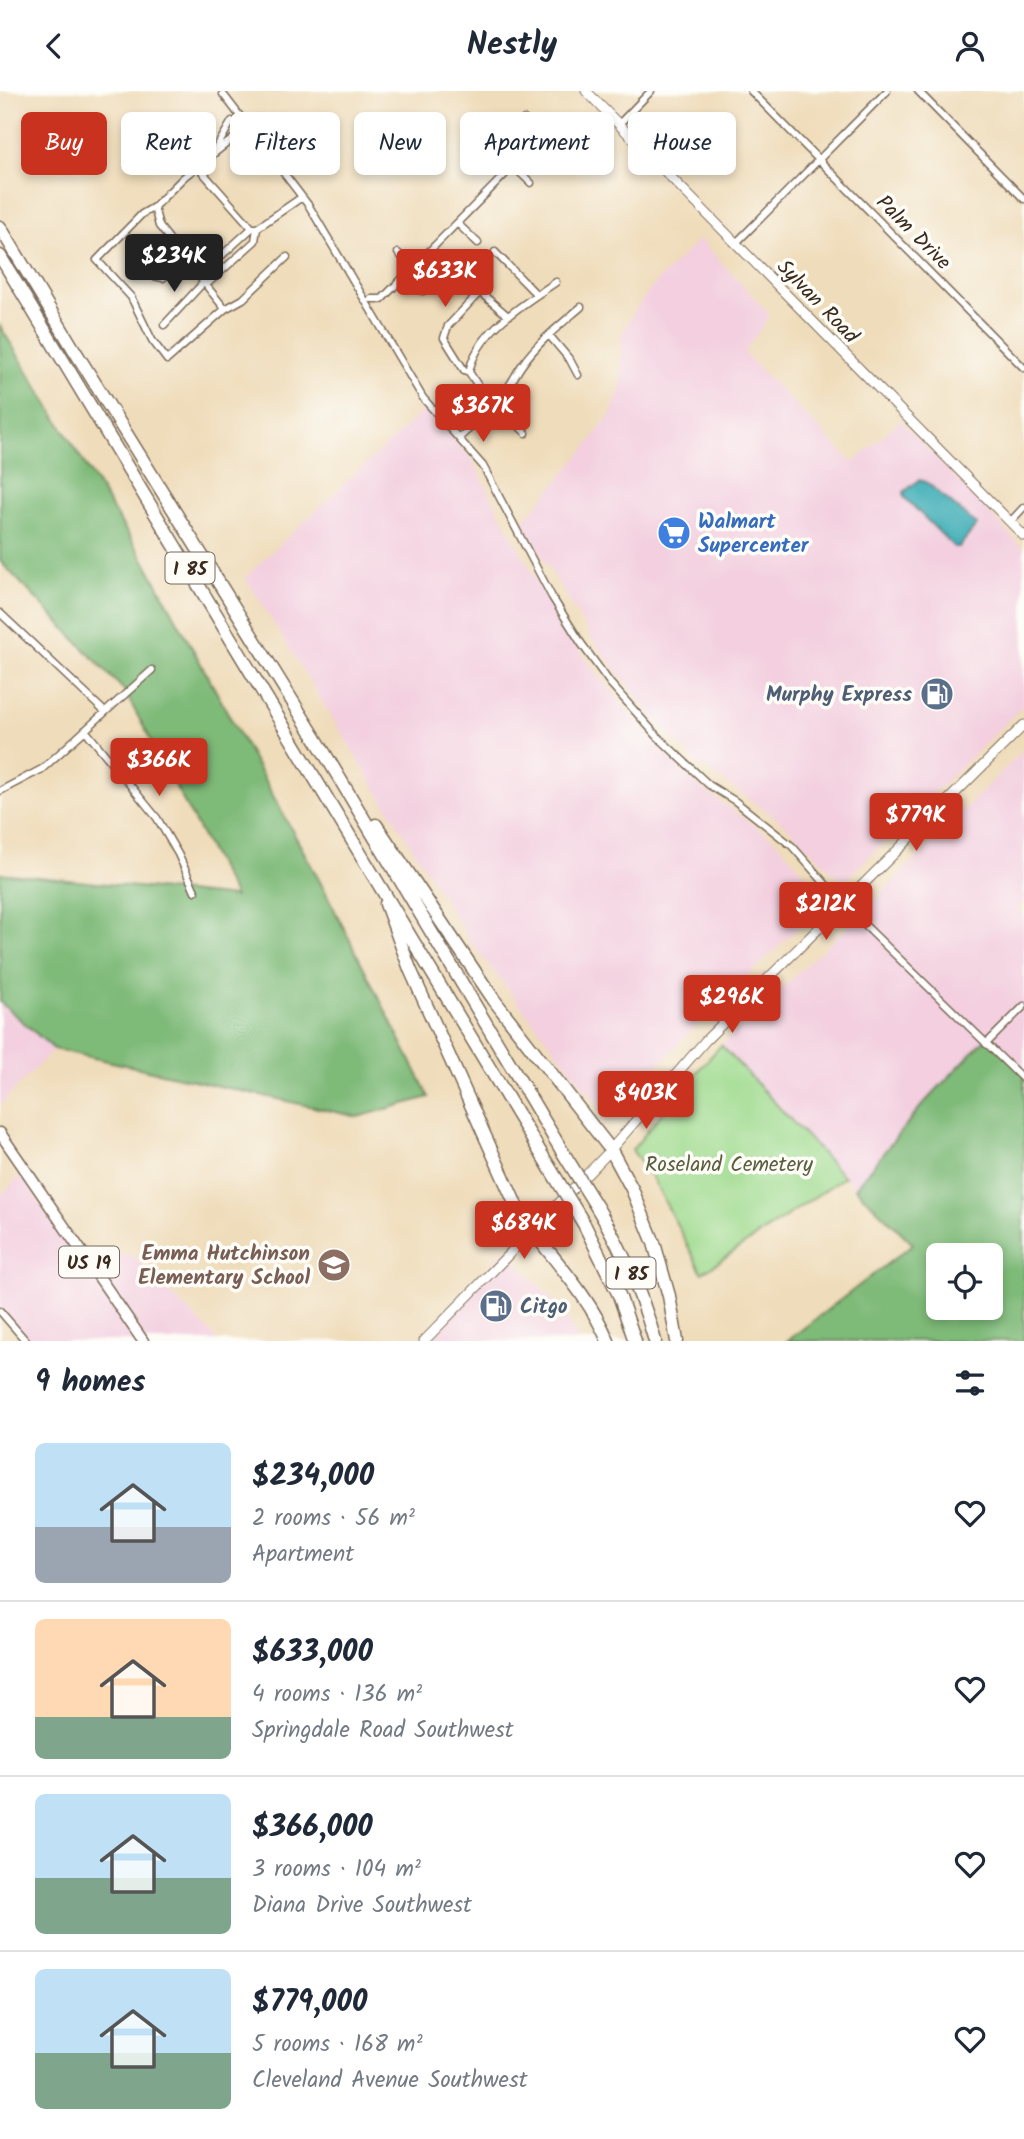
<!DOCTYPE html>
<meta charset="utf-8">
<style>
body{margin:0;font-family:Kalam,sans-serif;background:#f2f2f3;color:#1f2937;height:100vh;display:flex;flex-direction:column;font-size:26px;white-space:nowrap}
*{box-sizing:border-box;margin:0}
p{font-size:23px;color:#747a83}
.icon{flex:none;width:38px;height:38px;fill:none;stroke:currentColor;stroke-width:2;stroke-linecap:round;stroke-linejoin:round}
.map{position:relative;height:1250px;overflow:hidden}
.details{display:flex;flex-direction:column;background:#fff;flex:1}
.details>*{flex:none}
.banner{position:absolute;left:21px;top:21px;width:984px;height:63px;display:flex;gap:14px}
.buttons{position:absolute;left:926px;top:1152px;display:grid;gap:14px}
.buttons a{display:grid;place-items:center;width:77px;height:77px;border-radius:10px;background:#fff;box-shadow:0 4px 10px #0003;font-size:35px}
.price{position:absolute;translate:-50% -60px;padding:0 16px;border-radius:7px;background:#c8321e;color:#fff;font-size:23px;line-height:46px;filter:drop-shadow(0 2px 4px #0008)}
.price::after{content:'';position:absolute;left:50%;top:42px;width:21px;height:16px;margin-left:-10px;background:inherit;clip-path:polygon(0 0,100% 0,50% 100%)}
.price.on{background:#222;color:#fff}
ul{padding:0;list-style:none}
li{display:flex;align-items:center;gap:21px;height:175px;padding:0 35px}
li+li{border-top:2px solid #e0e1e3}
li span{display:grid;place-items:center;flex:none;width:196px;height:140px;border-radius:10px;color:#555}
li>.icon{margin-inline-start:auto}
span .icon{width:84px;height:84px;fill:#fffc;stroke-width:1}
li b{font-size:30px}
h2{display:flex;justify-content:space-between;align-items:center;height:84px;padding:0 35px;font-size:30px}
.tag{padding:0 24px;border-radius:10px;background:#fff;box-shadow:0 4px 10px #0003;font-size:24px;line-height:63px}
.tag.on{background:#c8321e;color:#fff}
header{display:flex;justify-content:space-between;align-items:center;height:91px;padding:0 35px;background:#fff;font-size:32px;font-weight:800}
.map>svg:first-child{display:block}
.built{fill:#f3cfdf}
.green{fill:#9eda8d;stroke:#6c8256;stroke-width:2}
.forest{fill:#7eba78;stroke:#5c724b;stroke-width:2;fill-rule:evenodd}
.water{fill:#3aacb5;stroke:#3a6b6a;stroke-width:2}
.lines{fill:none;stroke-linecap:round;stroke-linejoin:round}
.street-casing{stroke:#7a6855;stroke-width:9}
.secondary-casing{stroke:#7a6855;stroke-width:11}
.primary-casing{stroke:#7a6855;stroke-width:13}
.highway-casing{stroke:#7a6855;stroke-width:15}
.street{stroke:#fff;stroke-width:6}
.secondary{stroke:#fff;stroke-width:9}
.primary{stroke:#fff;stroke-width:10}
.highway{stroke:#fff;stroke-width:12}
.highway-bridge-casing{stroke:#7a6855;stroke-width:15;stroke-linecap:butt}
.highway-bridge{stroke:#fff;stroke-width:12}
.labels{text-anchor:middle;stroke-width:7;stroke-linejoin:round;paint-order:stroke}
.shield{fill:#fdfcf7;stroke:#75695f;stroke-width:2}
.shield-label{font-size:19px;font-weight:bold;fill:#3b2a1e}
.street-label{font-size:21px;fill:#3b2a1e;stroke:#fdfcf7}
.shop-label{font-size:21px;font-weight:bold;fill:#366cbe;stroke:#fdfcf7;text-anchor:start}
.service-label{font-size:21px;font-weight:bold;fill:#4e5e75;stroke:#fdfcf7;text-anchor:end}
.park-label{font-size:21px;fill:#595f3f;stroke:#fdfcf7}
.education-label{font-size:21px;font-weight:bold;fill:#785e54;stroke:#fdfcf7;text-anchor:end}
</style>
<header><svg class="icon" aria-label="back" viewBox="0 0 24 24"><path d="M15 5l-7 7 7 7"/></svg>Nestly<svg class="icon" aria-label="person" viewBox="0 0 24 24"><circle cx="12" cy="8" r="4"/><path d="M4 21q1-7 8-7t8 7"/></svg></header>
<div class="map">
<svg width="1024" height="1250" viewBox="0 0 1024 1250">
<rect width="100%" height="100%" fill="#fdfcf7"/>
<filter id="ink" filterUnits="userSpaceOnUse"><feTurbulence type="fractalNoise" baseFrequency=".0143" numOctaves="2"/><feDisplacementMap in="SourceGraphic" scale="14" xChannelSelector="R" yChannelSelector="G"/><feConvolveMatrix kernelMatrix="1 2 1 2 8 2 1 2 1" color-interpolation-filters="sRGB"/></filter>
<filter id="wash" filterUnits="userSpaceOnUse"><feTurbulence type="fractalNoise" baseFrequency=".00686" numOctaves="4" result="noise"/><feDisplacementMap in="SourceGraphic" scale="28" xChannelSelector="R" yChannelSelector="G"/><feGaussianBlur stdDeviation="1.57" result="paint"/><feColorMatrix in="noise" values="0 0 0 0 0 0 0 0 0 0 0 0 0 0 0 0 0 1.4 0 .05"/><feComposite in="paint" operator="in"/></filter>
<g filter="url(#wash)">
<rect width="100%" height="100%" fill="#efdcba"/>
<path class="built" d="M 700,148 L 770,224 L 744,262 L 853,372 L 900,329 L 1024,458 L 1024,614 L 843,791 L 784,733 L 694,669 L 650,622 L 594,551 L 522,432 L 586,357 L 612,321 L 621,295 L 621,244 L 637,216 L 656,191 Z
M 426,317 L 472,368 L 513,447 L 566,539 L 591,575 L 650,647 L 692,690 L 776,750 L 824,804 L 825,811 L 685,946 L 607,1025 L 470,850 L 245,486 Z
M 1024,658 L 1024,811 L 1017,818 L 1024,824 L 1024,983 L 988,946 L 923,1013 L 855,1097 L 721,954 L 866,818 Z
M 0,911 L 54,958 L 0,1014 Z
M 22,1083 L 61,1146 L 88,1164 L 132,1164 L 219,1250 L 27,1250 L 0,1217 L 0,1105 Z
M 505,1160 L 559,1215 L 579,1250 L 424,1250 Z"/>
<path class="green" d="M 721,954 L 844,1086 L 702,1182 L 654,1090 L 632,1059 L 680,1000 Z"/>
<path class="forest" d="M 0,235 L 148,476 L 324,798 L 429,1006 L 358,1026 L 54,958 L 0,911 L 0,782 L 235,806 L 124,599 L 0,470 Z
M 988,945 L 1024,983 L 1024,1250 L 787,1250 L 913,1153 L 855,1097 L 923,1013 ZM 938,1164 L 990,1164 L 990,1216 L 938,1216 Z"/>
<path class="water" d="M 919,389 L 926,391 L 977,434 L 959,456 L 954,456 L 904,406 L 904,401 Z"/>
</g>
<g filter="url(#ink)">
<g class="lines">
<defs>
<path id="street" d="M 751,0 L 1024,277
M 918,0 L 1024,108
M 223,3 L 309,115 L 423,307 L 483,375 L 552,506 L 581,552 L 610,592 L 657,645 L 709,694 L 735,710 L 792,755 L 843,813 L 1024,989
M 524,28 L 559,61
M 619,33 L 651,0
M 215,59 L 232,30
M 197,75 L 252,137
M 513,75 L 531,92
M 154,116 L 142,123 L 97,169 L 131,206 L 152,249 L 167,269 L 225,218 L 243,208 L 287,166
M 458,133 L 478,152
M 170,150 L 148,170 L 149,179 L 154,185 L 163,187 L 184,168
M 736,152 L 887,0
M 495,161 L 537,204
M 398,162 L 413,176
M 406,183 L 423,200
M 199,185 L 252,137 L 257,137 L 302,106
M 206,194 L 255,150 L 257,137
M 371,208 L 382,208 L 543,45
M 225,218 L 159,135 L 154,116 L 184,86 L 248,36
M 164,234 L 204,191
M 549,244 L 570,269 L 578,284
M 469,281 L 464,279 L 444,247 L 448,235 L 478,203 L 481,202 L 508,225
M487 313a8 8 0 1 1 16 0a8 8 0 1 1-16 0Z
M 500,306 C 510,297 514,285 522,274 C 538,251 560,234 581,216
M 490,307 L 480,298 L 469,281 C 478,239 523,214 556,191
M 501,318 L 526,342
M 459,347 L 490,319
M 1010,431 L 1024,416
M 0,522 L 105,621
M 85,639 L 157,727 L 178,763 L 195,800
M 0,700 L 42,678 L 152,579
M 986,953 L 1024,915
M 0,1220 L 26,1250"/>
<path id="secondary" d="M 586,0 L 1024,445
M 424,1250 L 606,1064 L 706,949 L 1024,634"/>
<path id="primary" d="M 0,1042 L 143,1250"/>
<path id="highway" d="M 0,136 L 73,257 L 319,653 L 562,1060
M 0,165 L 548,1074
M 376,734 L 494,909 L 611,1059 L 632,1098 L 654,1152 L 669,1205 L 677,1250
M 386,813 L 410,878 L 519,1121 C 549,1165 587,1200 608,1250
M 598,1118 C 623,1160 642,1203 655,1250
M 584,1133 L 619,1204 L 635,1250"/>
</defs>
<use href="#street" class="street-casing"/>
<use href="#secondary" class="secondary-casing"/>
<use href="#primary" class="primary-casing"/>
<use href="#highway" class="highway-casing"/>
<use href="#street" class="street"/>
<use href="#secondary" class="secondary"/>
<use href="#primary" class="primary"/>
<use href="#highway" class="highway"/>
<defs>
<path id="highway-bridge" d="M 562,1060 L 598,1118
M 548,1074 L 584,1133"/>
</defs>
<use href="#highway-bridge" class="highway-bridge-casing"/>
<use href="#highway-bridge" class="highway-bridge"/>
</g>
</g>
<defs>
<symbol id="supermarket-disc" viewBox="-11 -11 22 22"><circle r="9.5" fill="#3f7fe0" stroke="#fdfcf7"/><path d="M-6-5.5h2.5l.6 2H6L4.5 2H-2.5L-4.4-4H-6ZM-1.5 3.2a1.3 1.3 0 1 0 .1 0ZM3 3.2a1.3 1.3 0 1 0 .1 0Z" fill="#fff"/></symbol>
<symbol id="fuel-disc" viewBox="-11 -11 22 22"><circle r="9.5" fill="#5c6f8a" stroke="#fdfcf7"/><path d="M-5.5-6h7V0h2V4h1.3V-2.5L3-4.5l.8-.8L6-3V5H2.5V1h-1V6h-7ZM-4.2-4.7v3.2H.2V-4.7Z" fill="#fff"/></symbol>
<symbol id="school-disc" viewBox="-11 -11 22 22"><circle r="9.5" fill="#8d6e63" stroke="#fdfcf7"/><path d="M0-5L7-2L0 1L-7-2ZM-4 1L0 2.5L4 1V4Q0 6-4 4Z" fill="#fff"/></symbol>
</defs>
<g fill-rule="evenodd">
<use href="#supermarket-disc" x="655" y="423" width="38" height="38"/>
<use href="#fuel-disc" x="918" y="584" width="38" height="38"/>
<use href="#school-disc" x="315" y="1155" width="38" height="38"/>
<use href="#fuel-disc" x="477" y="1196" width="38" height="38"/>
</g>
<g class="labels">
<g class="shield">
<rect x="165.5" y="461.5" width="49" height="31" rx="5"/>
<rect x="59" y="1155.5" width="60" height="31" rx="5"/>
<rect x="606.5" y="1166.5" width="49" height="31" rx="5"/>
</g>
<g class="shield-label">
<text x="190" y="484">I 85</text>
<text x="89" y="1178">US 19</text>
<text x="631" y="1189">I 85</text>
</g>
<g class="street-label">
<text transform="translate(914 141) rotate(45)" y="7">Palm Drive</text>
<text transform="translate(818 210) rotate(46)" y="7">Sylvan Road</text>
</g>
<g class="shop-label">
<text x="698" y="437">Walmart<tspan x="698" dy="24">Supercenter</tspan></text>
</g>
<g class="service-label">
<text x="912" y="610">Murphy Express</text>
<text x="520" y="1222" text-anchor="start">Citgo</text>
</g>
<g class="park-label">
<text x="729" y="1080">Roseland Cemetery</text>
</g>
<g class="education-label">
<text x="310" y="1169">Emma Hutchinson<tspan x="310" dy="24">Elementary School</tspan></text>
</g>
</g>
</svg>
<div class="buttons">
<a><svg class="icon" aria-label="locate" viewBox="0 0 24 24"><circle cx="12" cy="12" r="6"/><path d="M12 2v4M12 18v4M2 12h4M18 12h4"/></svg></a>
</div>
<b class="price on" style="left:174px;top:203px">$234K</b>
<b class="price" style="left:445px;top:218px">$633K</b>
<b class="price" style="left:483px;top:353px">$367K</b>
<b class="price" style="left:159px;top:707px">$366K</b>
<b class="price" style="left:916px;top:762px">$779K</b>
<b class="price" style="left:826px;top:851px">$212K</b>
<b class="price" style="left:732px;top:944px">$296K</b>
<b class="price" style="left:646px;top:1040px">$403K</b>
<b class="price" style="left:524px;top:1170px">$684K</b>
<div class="banner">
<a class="tag on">Buy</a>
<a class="tag">Rent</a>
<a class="tag">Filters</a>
<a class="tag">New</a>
<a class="tag">Apartment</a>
<a class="tag">House</a>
</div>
</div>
<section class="details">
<h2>9 homes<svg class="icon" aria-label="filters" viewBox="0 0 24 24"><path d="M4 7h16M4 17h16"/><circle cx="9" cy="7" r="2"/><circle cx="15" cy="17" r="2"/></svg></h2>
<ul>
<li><span style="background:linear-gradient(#bfe0f5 60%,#9aa5b1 0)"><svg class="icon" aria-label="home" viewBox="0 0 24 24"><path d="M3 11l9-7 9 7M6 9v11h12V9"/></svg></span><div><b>$234,000</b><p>2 rooms · 56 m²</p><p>Apartment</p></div><svg class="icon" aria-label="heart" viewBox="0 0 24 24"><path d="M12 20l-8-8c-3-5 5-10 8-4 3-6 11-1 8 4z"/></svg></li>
<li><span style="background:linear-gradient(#ffd9b3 70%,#7fa58c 0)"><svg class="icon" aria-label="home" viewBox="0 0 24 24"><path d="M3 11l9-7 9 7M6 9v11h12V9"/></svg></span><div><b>$633,000</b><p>4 rooms · 136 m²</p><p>Springdale Road Southwest</p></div><svg class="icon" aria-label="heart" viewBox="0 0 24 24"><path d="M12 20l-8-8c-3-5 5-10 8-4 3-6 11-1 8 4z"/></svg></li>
<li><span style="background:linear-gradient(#bfe0f5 60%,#7fa58c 0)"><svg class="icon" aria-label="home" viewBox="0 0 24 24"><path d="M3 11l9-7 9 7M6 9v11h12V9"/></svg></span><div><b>$366,000</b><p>3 rooms · 104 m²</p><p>Diana Drive Southwest</p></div><svg class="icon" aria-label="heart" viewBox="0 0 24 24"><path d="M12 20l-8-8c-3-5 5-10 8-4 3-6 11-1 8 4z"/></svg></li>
<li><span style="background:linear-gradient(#bfe0f5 60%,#7fa58c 0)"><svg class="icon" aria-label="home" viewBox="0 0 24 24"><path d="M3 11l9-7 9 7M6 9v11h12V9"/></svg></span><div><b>$779,000</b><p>5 rooms · 168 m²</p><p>Cleveland Avenue Southwest</p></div><svg class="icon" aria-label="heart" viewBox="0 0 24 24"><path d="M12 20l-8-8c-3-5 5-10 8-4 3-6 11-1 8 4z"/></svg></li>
</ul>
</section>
